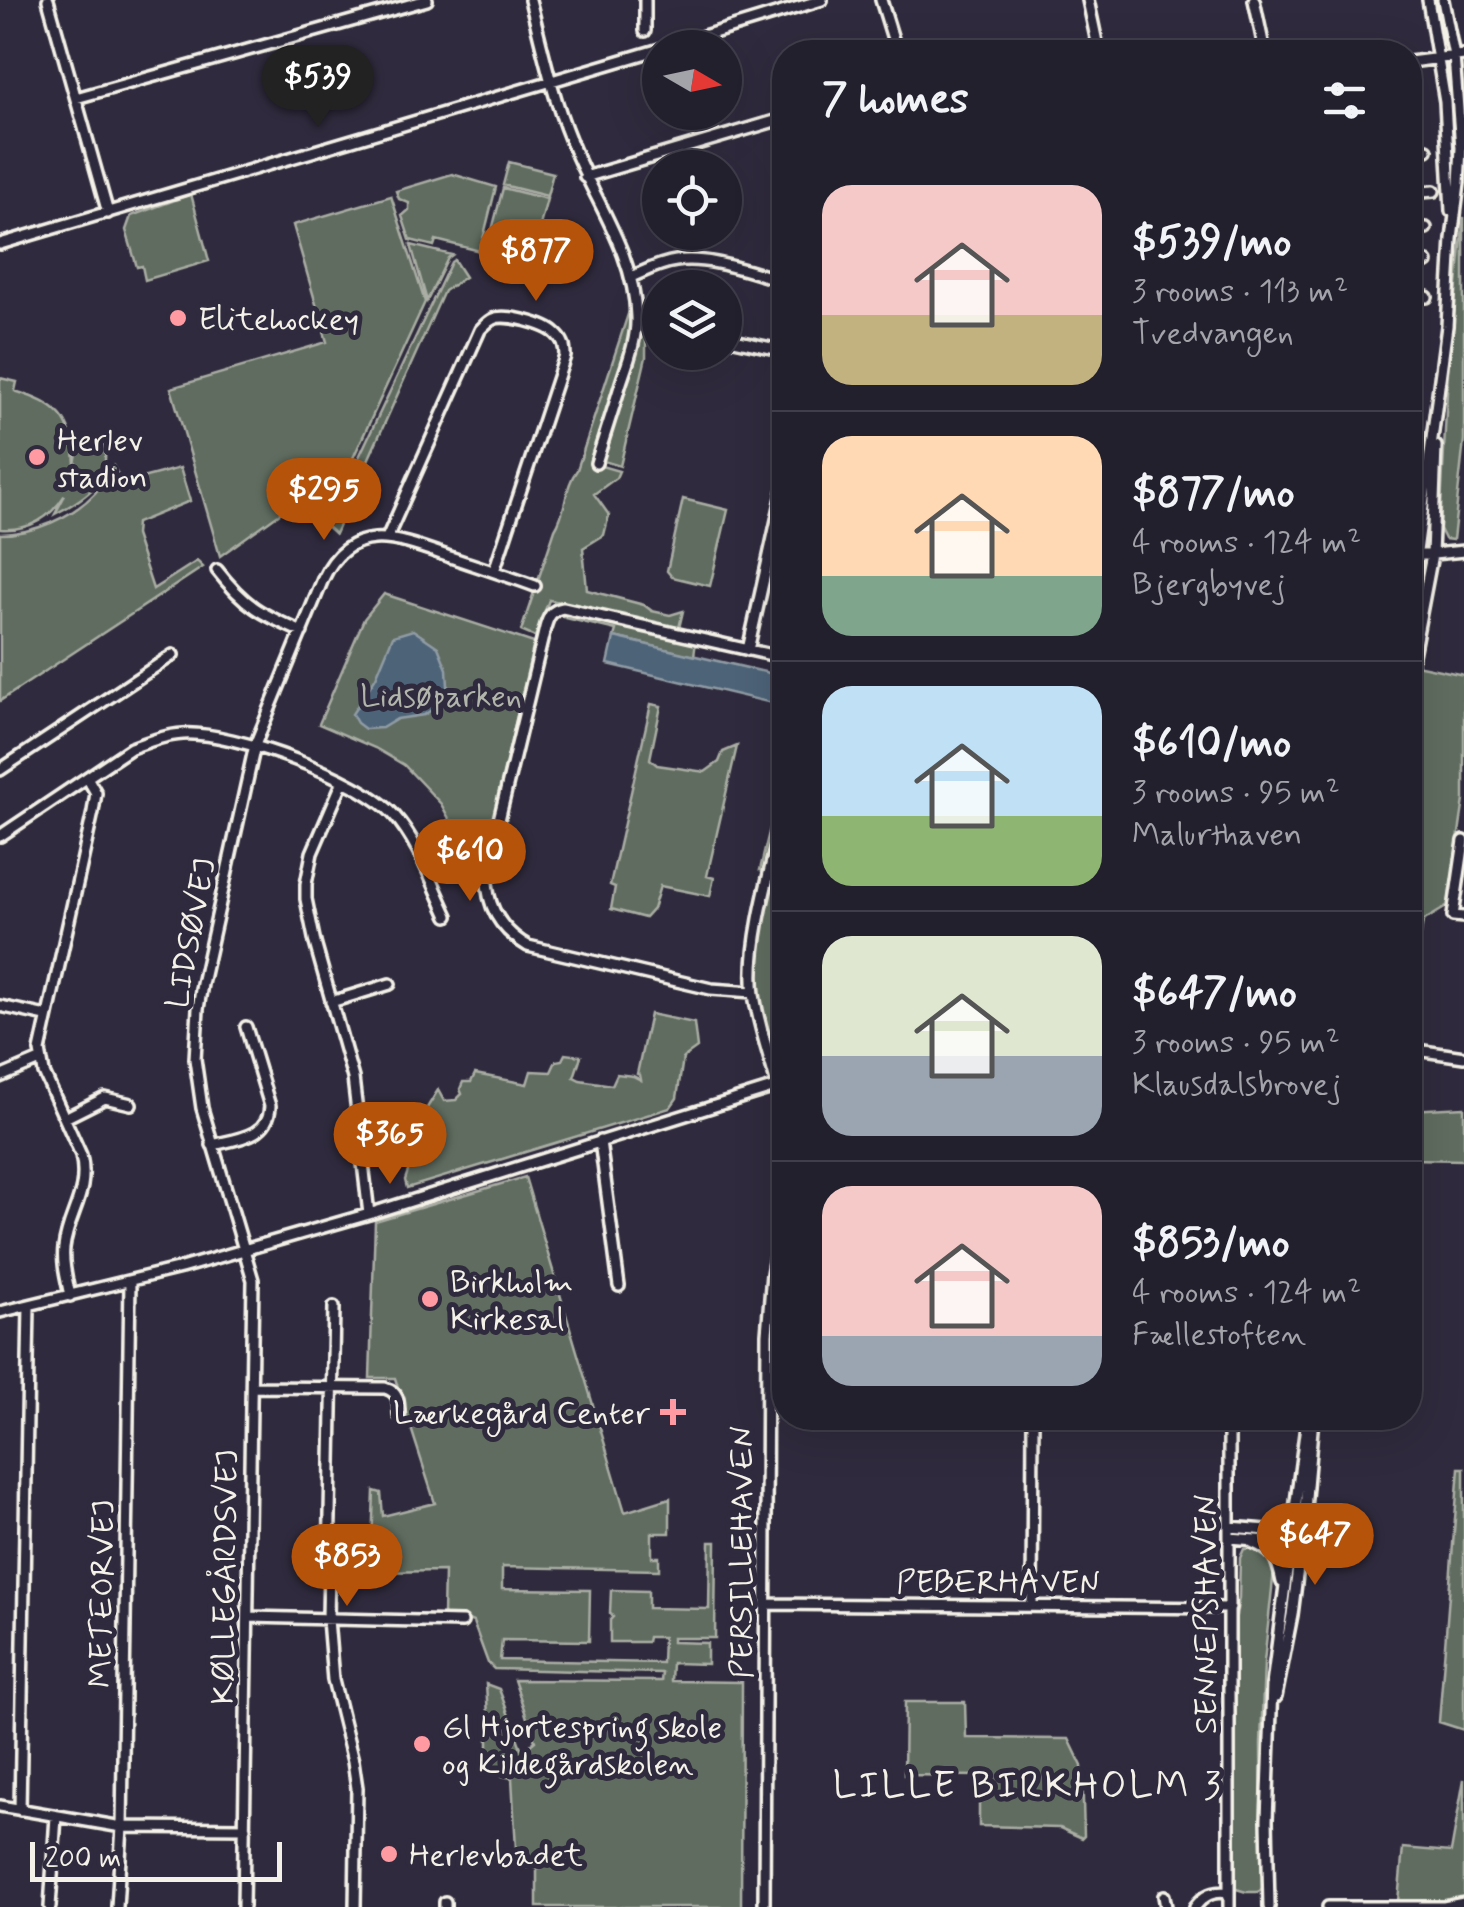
<!DOCTYPE html>
<meta charset="utf-8">
<style>
body{margin:0;font-family:Mynerve,sans-serif;background:#2f2d3a;color:#f1f3f6;height:100vh;display:flex;flex-direction:column;font-size:38px;white-space:nowrap}
*{box-sizing:border-box;margin:0}
p{font-size:32px;color:#a3a3aa}
.icon{flex:none;width:55px;height:55px;fill:none;stroke:currentColor;stroke-width:2;stroke-linecap:round;stroke-linejoin:round}
.map{position:relative;flex:1;overflow:hidden}
.drawer{position:absolute;left:772px;top:40px;width:650px;height:1390px;display:flex;flex-direction:column;background:#23202e;border-radius:40px;box-shadow:0 10px 40px #0002,0 0 0 2px #403e4a}
.drawer>*{flex:none}
.needle{width:65px;rotate:99deg}
.controls{position:absolute;left:642px;top:30px;display:grid;gap:20px}
.controls a{display:grid;place-items:center;width:100px;height:100px;border-radius:50%;background:#23202e;box-shadow:0 10px 40px #0002,0 0 0 2px #403e4a;font-size:50px}
.scale{position:absolute;left:30px;bottom:25px;width:252px;box-sizing:border-box;padding-left:10px;border:5px solid #f4f1e8;border-top:0;font-size:28px;line-height:35px;white-space:nowrap;color:#f4f1e8;-webkit-text-stroke:8px #2f2a3d;paint-order:stroke}
.price{position:absolute;translate:-50% -85px;padding:0 22px;border-radius:35px;background:#b45309;color:#fff;font-size:32px;line-height:65px;filter:drop-shadow(0 2px 5px #0008)}
.price::after{content:'';position:absolute;left:50%;top:60px;width:30px;height:22px;margin-left:-15px;background:inherit;clip-path:polygon(0 0,100% 0,50% 100%)}
.price.active{background:#222;color:#fff}
ul{padding:0;list-style:none}
li{display:flex;align-items:center;gap:30px;height:250px;padding:0 50px}
li+li{border-top:2px solid #403e4a}
li span{display:grid;place-items:center;flex:none;width:280px;height:200px;border-radius:30px;color:#555}
li>.icon{margin-inline-start:auto}
span .icon{width:120px;height:120px;fill:#fffc;stroke-width:1}
li b{font-size:42px}
h2{display:flex;justify-content:space-between;align-items:center;height:120px;padding:0 50px;font-size:42px}
.map>svg:first-child{display:block}
.green{fill:#606c61;stroke:#aaaea4;stroke-width:2.5}
.water{fill:#4d6378;stroke:#909ca5;stroke-width:2.5}
.lines{fill:none;stroke-linecap:round;stroke-linejoin:round}
.minor-casing{stroke:#f4f1e8;stroke-width:16}
.minor{stroke:#2f2a3d;stroke-width:9}
.poi-dot{fill:#ff9aa2;stroke:#2f2a3d;stroke-width:4}
.labels{text-anchor:middle;stroke-width:10;stroke-linejoin:round;paint-order:stroke}
.poi-label{font-size:32px;fill:#f4f1e8;stroke:#2f2a3d;text-anchor:start}
.park-label{font-size:32px;fill:#b1b5ab;stroke:#2f2a3d}
.street-label{font-size:32px;fill:#f4f1e8;stroke:#2f2a3d}
.quarter-label{font-size:38px;letter-spacing:2.5px;fill:#f4f1e8;stroke:#2f2a3d}
</style>
<div class="map">
<svg width="1464" height="1907" viewBox="0 0 1464 1907">
<rect width="100%" height="100%" fill="#2f2a3d"/>
<filter id="ink" filterUnits="userSpaceOnUse"><feTurbulence type="fractalNoise" baseFrequency=".01" numOctaves="2"/><feDisplacementMap in="SourceGraphic" scale="20" xChannelSelector="R" yChannelSelector="G"/><feConvolveMatrix kernelMatrix="1 2 1 2 8 2 1 2 1" color-interpolation-filters="sRGB"/></filter>
<g filter="url(#ink)">
<path class="green" d="M 509,162 L 553,173 L 547,196 L 503,185 Z
M 452,174 L 496,187 L 480,251 L 436,240 L 434,246 L 410,240 L 402,216 L 409,210 L 409,203 L 399,199 L 396,191 Z
M 503,188 L 547,199 L 530,264 L 486,253 Z
M 191,194 L 209,261 L 145,280 L 142,266 L 137,267 L 126,230 L 131,216 Z
M 391,196 L 425,302 L 348,469 L 341,478 L 287,508 L 220,556 L 171,388 L 327,342 L 293,225 Z
M 1464,217 L 1464,440 L 1453,540 L 1445,539 L 1440,529 L 1448,372 Z
M 411,245 L 452,255 L 448,258 L 427,301 Z
M 454,260 L 465,277 L 444,291 L 335,534 L 304,506 L 351,474 L 451,262 Z
M 630,308 C 638,347 606,424 594,464 L 619,471 L 616,478 L 594,494 L 609,515 L 604,535 L 583,548 L 587,590 L 644,605 L 652,611 L 670,615 L 683,611 L 679,628 L 697,633 L 694,656 L 614,637 L 616,630 L 566,618 L 556,614 L 560,602 L 549,600 L 535,637 L 521,631 L 555,529 C 567,511 564,487 577,470 Z
M 641,323 L 660,327 L 660,336 L 654,334 L 646,341 L 646,357 L 620,466 L 600,460 L 637,350 Z
M 0,378 L 17,382 L 15,391 C 58,405 73,417 75,464 L 77,453 L 95,448 L 93,441 L 103,438 C 113,480 90,496 55,514 L 65,495 C 49,520 28,531 0,529 Z
M 113,466 L 123,483 L 180,468 L 190,501 L 136,523 L 135,535 L 153,589 L 197,561 L 203,567 L 0,701 L 0,534 C 33,534 73,517 95,493 C 102,485 107,475 113,466 Z
M 683,499 L 728,510 L 710,586 L 672,577 L 667,571 Z
M 384,594 L 534,643 L 481,870 L 462,867 L 464,846 L 441,804 L 404,765 L 375,748 L 319,724 L 364,619 Z
M 1416,665 L 1464,675 L 1464,800 L 1448,906 L 1423,921 L 1413,989 L 1410,989 L 1410,692 Z
M 651,704 L 661,706 L 650,759 L 657,765 L 705,772 L 719,762 L 723,752 L 737,746 L 707,876 L 714,878 L 710,896 L 660,886 L 653,909 L 645,918 L 611,909 L 615,887 L 610,885 Z
M 785,765 L 785,1056 L 780,1054 C 774,1041 767,1029 764,1016 C 750,968 764,919 776,873 L 760,870 Z
M 650,1014 L 694,1023 L 697,1048 L 683,1058 L 677,1098 L 670,1108 L 407,1188 L 405,1180 L 416,1147 L 422,1116 L 438,1090 L 444,1101 L 456,1100 L 462,1094 L 460,1089 L 463,1082 L 471,1082 L 475,1074 L 527,1084 L 531,1071 L 551,1072 L 556,1061 L 562,1060 L 565,1054 L 581,1056 L 574,1077 L 580,1080 L 612,1085 L 617,1074 L 633,1076 L 641,1080 L 640,1075 L 637,1074 Z
M 1464,1107 L 1464,1160 L 1410,1159 L 1410,1110 Z
M 525,1177 L 625,1512 L 670,1498 L 670,1533 L 652,1533 L 652,1557 L 659,1557 L 659,1570 L 502,1567 L 502,1589 L 590,1590 L 589,1641 L 502,1640 L 500,1660 L 662,1663 L 663,1637 L 648,1637 L 647,1642 L 610,1642 L 610,1620 L 613,1617 L 610,1613 L 611,1590 L 648,1591 L 648,1608 L 709,1609 L 710,1542 L 716,1542 L 715,1638 L 672,1638 L 672,1642 L 707,1643 L 707,1664 L 672,1663 L 671,1681 L 742,1682 L 741,1907 L 537,1907 L 537,1868 L 517,1867 L 512,1778 L 488,1773 L 488,1715 L 486,1684 L 499,1689 L 530,1772 L 535,1768 L 524,1750 L 535,1741 L 514,1680 L 661,1681 L 662,1673 L 494,1669 L 488,1663 L 473,1622 L 459,1616 L 443,1616 L 444,1571 L 371,1572 L 374,1491 L 381,1493 L 383,1516 L 435,1503 L 395,1378 L 370,1378 L 375,1221 Z
M 1459,1468 L 1464,1468 L 1464,1730 L 1439,1722 Z
M 1257,1548 C 1267,1553 1271,1558 1274,1570 L 1264,1662 L 1261,1744 L 1262,1888 L 1259,1892 L 1246,1892 L 1233,1888 L 1235,1622 L 1239,1598 L 1240,1558 L 1244,1549 Z
M 905,1702 L 965,1702 L 966,1738 L 1069,1739 L 1082,1766 L 1084,1836 L 1082,1838 L 1060,1828 L 979,1826 L 979,1776 L 904,1775 Z
M 1464,1779 L 1464,1899 L 1441,1905 L 1398,1901 L 1403,1848 L 1451,1852 Z"/>
<path class="water" d="M 413,630 L 438,647 L 447,669 L 448,686 L 443,702 L 424,715 L 397,719 L 382,728 L 365,729 L 357,723 L 352,714 L 376,677 L 393,636 Z
M 614,637 L 782,676 L 776,704 L 608,664 Z"/>
<g class="lines">
<defs>
<path id="minor" d="M 48,0 L 108,213
M 530,0 C 542,46 552,95 570,139 C 592,198 635,252 636,317 C 637,339 628,362 621,383 C 613,410 604,437 596,463
M 645,0 L 645,31
M 881,0 L 897,52
M 1088,0 L 1099,52
M 1254,0 L 1265,52
M 1428,0 L 1445,102 L 1451,211
M 664,48 L 822,0
M 1410,62 L 1464,55
M 76,98 L 427,0
M 1410,152 L 1427,150
M 585,177 L 785,118
M 1410,193 L 1434,191
M 1410,228 L 1426,228
M 0,244 L 660,49
M 1410,261 L 1427,262
M 631,277 C 645,271 660,263 676,261 C 711,256 751,273 785,281
M 1410,295 L 1427,297
M 637,319 L 660,324
M 725,338 L 785,351
M 387,538 L 480,330 C 485,325 488,321 493,319 C 505,313 547,324 556,334 C 563,340 565,346 565,356 L 494,571
M 1413,556 L 1464,551
M 217,570 C 245,606 261,614 302,632
M 1410,604 L 1447,326 L 1452,239 L 1459,183 L 1461,148 L 1454,56 L 1443,0
M 748,650 L 785,484
M 1410,671 L 1432,555 L 1436,446
M 0,770 L 173,655
M 343,781 L 312,853 L 306,884 L 306,899 L 315,943 L 353,1078 L 369,1214
M 785,810 C 773,860 747,944 754,994 C 760,1038 779,1079 785,1123
M 0,836 L 131,748 C 148,742 165,735 183,734 C 233,731 360,778 394,815 C 419,843 432,883 448,916
M 1464,841 L 1453,916 L 1464,917
M 753,992 L 711,989 L 528,946 C 499,929 485,904 487,870 L 545,628 C 548,617 551,610 563,608 L 785,658
M 331,1002 L 390,984
M 0,1006 L 46,1016
M 1410,1049 L 1464,1057
M 0,1077 L 40,1060
M 65,1118 L 105,1098 L 131,1104
M 600,1141 L 619,1286
M 212,1145 C 237,1139 269,1137 270,1106 L 246,1027
M 70,1296 C 67,1280 62,1264 64,1248 C 68,1213 90,1194 81,1155 L 44,1073 L 40,1051 L 93,812 L 96,793 L 88,779
M 334,1307 L 328,1619 L 333,1680 L 353,1761 L 357,1788 L 355,1907
M 0,1312 L 181,1268 L 369,1214 L 785,1084
M 252,1387 L 385,1388 C 399,1392 399,1402 399,1415
M 1229,1418 L 1229,1907
M 1230,1527 L 1291,1532 L 1293,1534
M 1230,1538 L 1293,1543
M 1252,1542 C 1275,1552 1277,1558 1282,1582
M 766,1604 L 1230,1608
M 1032,1606 L 1033,1418
M 249,1617 L 462,1622
M 1276,1697 L 1292,1615 L 1304,1520 L 1313,1418
M 0,1806 L 122,1827 L 245,1828
M 20,1810 L 29,1306
M 1164,1896 L 1166,1907
M 445,1902 L 445,1907
M 50,1907 L 56,1816
M 117,1907 L 122,1827 L 130,1281
M 243,1907 L 253,1280 L 202,1108 L 195,1059 L 198,1009 L 202,984 L 255,745 L 323,579 C 352,517 403,541 453,558 C 480,567 508,576 535,586
M 764,1907 L 767,1334 L 772,1274 L 785,1198
M 1195,1907 C 1205,1894 1212,1892 1228,1892
M 1269,1907 L 1267,1820 L 1272,1685 L 1307,1418
M 1328,1907 L 1444,1907 L 1464,1903"/>
</defs>
<use href="#minor" class="minor-casing"/>
<use href="#minor" class="minor"/>
</g>
</g>
<g class="poi-dot">
<circle cx="178" cy="318" r="10"/>
<circle cx="37" cy="457" r="10"/>
<circle cx="430" cy="1299" r="10"/>
<path d="M668 1397h10v10h10v10h-10v10h-10v-10h-10v-10h10z"/>
<circle cx="422" cy="1744" r="10"/>
<circle cx="389" cy="1854" r="10"/>
</g>
<g class="labels">
<g class="poi-label">
<text x="198" y="329">Elitehockey</text>
<text x="57" y="450">Herlev<tspan x="57" dy="37">stadion</tspan></text>
<text x="450" y="1292">Birkholm<tspan x="450" dy="37">Kirkesal</tspan></text>
<text x="650" y="1423" text-anchor="end">Lærkegård Center</text>
<text x="442" y="1737">Gl Hjortespring skole<tspan x="442" dy="37">og Kildegårdskolen</tspan></text>
<text x="409" y="1865">Herlevbadet</text>
</g>
<g class="park-label">
<text x="441" y="706">Lidsøparken</text>
</g>
<g class="street-label">
<text transform="translate(190 933) rotate(-79)" y="11">LIDSØVEJ</text>
<text transform="translate(741 1552) rotate(-90)" y="11">PERSILLEHAVEN</text>
<text transform="translate(224 1577) rotate(-89)" y="11">KØLLEGÅRDSVEJ</text>
<text x="998" y="1592">PEBERHAVEN</text>
<text transform="translate(101 1594) rotate(-89)" y="11">METEORVEJ</text>
<text transform="translate(1205 1614) rotate(-90)" y="11">SENNEPSHAVEN</text>
</g>
<g class="quarter-label">
<text x="1028" y="1797">LILLE BIRKHOLM 3</text>
</g>
</g>
</svg>
<div class="controls">
<a><svg class="needle" viewBox="-14 -14 28 28"><path d="M0-13l5 13h-10z" fill="#e53935"/><path d="M0 13l5-13h-10z" fill="#a3a3aa"/></svg></a>
<a><svg class="icon" aria-label="locate" viewBox="0 0 24 24"><circle cx="12" cy="12" r="6"/><path d="M12 2v4M12 18v4M2 12h4M18 12h4"/></svg></a>
<a><svg class="icon" aria-label="layers" viewBox="0 0 24 24"><path d="M12 4l9 5-9 5-9-5zM3 14l9 5 9-5"/></svg></a>
</div>
<div class="scale">200 m</div>
<b class="price active" style="left:318px;top:130px">$539</b>
<b class="price" style="left:536px;top:304px">$877</b>
<b class="price" style="left:324px;top:543px">$295</b>
<b class="price" style="left:470px;top:904px">$610</b>
<b class="price" style="left:390px;top:1187px">$365</b>
<b class="price" style="left:1315px;top:1588px">$647</b>
<b class="price" style="left:347px;top:1609px">$853</b>
<section class="drawer">
<h2>7 homes<svg class="icon" aria-label="filters" viewBox="0 0 24 24"><path d="M4 7h16M4 17h16"/><circle cx="9" cy="7" r="2"/><circle cx="15" cy="17" r="2"/></svg></h2>
<ul>
<li><span style="background:linear-gradient(#f6c9c9 65%,#c2b280 0)"><svg class="icon" aria-label="home" viewBox="0 0 24 24"><path d="M3 11l9-7 9 7M6 9v11h12V9"/></svg></span><div><b>$539/mo</b><p>3 rooms · 113 m²</p><p>Tvedvangen</p></div></li>
<li><span style="background:linear-gradient(#ffd9b3 70%,#7fa58c 0)"><svg class="icon" aria-label="home" viewBox="0 0 24 24"><path d="M3 11l9-7 9 7M6 9v11h12V9"/></svg></span><div><b>$877/mo</b><p>4 rooms · 124 m²</p><p>Bjergbyvej</p></div></li>
<li><span style="background:linear-gradient(#bfe0f5 65%,#8fb573 0)"><svg class="icon" aria-label="home" viewBox="0 0 24 24"><path d="M3 11l9-7 9 7M6 9v11h12V9"/></svg></span><div><b>$610/mo</b><p>3 rooms · 95 m²</p><p>Malurthaven</p></div></li>
<li><span style="background:linear-gradient(#dfe7d0 60%,#9aa5b1 0)"><svg class="icon" aria-label="home" viewBox="0 0 24 24"><path d="M3 11l9-7 9 7M6 9v11h12V9"/></svg></span><div><b>$647/mo</b><p>3 rooms · 95 m²</p><p>Klausdalsbrovej</p></div></li>
<li><span style="background:linear-gradient(#f6c9c9 75%,#9aa5b1 0)"><svg class="icon" aria-label="home" viewBox="0 0 24 24"><path d="M3 11l9-7 9 7M6 9v11h12V9"/></svg></span><div><b>$853/mo</b><p>4 rooms · 124 m²</p><p>Fællestoften</p></div></li>
</ul>
</section>
</div>
